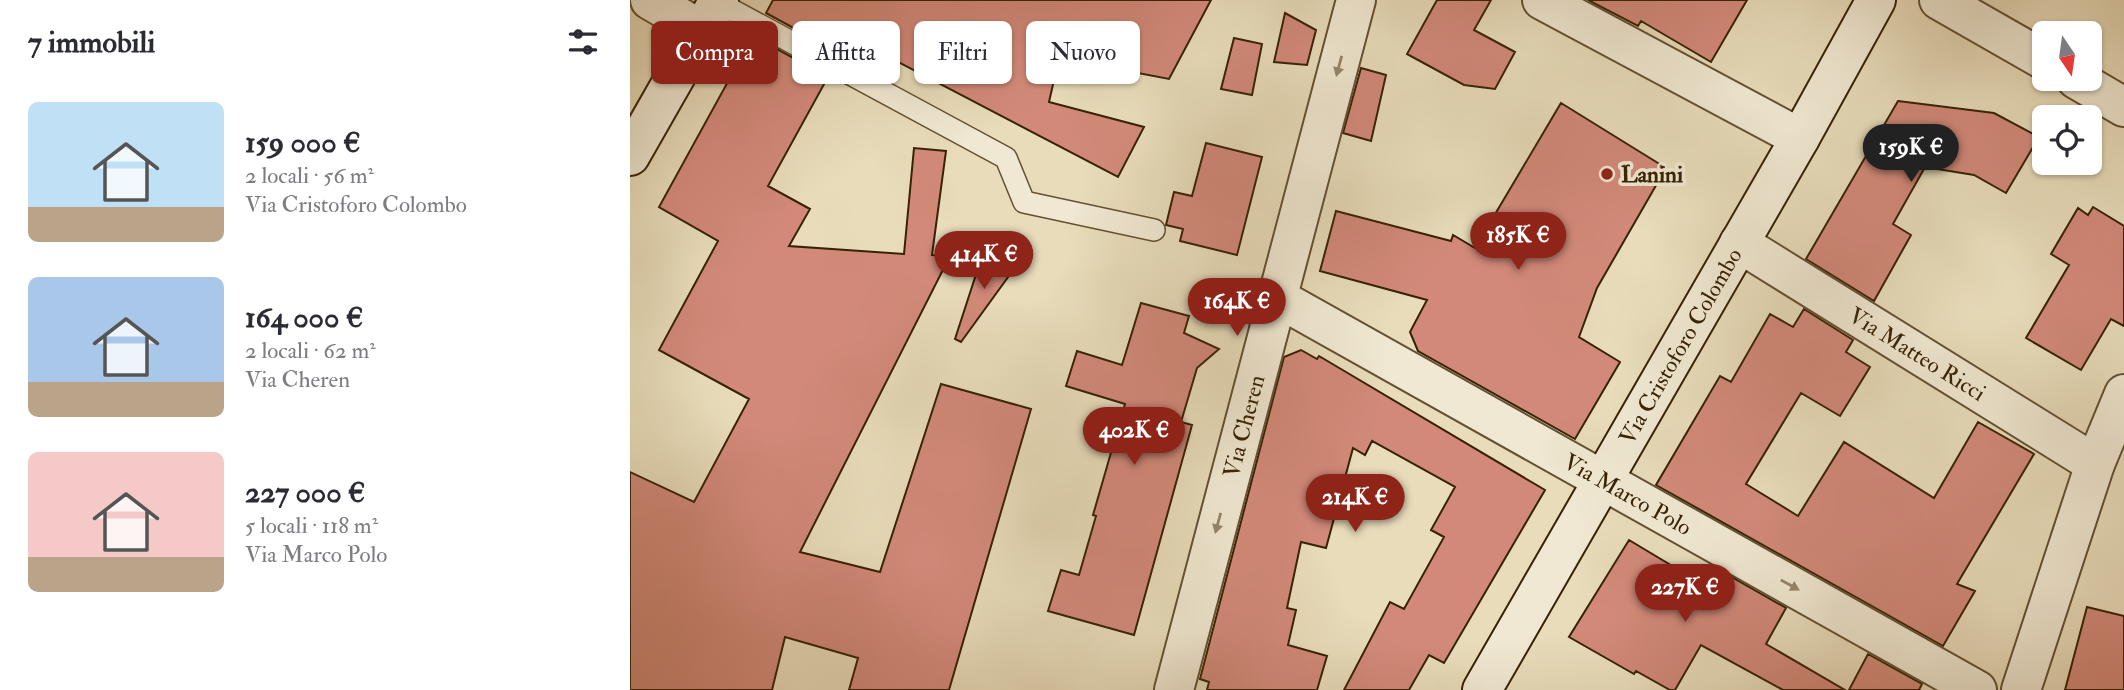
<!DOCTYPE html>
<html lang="it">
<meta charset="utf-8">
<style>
body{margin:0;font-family:"IM FELL Double Pica",serif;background:#f7f7f7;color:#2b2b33;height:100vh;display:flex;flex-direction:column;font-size:26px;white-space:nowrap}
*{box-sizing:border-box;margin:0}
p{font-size:23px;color:#7c7c81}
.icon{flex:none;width:38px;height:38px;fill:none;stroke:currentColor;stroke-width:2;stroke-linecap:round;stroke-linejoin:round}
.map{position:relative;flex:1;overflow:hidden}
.side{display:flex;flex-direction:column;background:#fff;width:630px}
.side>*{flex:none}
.guide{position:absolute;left:21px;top:21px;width:665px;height:63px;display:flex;gap:14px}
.needle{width:46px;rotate:167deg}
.tools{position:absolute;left:1402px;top:21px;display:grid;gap:14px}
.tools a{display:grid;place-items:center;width:70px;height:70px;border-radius:10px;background:#fff;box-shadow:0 2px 5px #0004;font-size:35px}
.price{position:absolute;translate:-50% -60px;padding:0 16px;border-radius:24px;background:#8f2418;color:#fff;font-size:23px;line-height:46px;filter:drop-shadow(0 2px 4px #0008)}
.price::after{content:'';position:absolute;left:50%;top:42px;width:21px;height:16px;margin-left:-10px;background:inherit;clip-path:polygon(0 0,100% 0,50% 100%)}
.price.on{background:#222;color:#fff}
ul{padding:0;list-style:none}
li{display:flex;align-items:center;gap:21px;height:175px;padding:0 28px}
li span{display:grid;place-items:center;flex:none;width:196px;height:140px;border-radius:10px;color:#555}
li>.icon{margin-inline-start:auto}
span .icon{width:84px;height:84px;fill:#fffc;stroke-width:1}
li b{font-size:30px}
h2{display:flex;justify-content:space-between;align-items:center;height:84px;padding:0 28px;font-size:30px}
.tag{padding:0 24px;border-radius:10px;background:#fff;box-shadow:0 2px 5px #0004;font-size:24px;line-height:63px}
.tag.on{background:#8f2418;color:#fff}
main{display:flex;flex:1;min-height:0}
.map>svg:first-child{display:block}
.building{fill:#d28979;stroke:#372205;stroke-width:2}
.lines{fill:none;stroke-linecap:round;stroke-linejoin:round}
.lane-casing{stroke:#635032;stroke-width:24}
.street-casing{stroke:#635032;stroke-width:42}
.secondary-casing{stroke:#372205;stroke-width:42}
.lane{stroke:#f0e8d2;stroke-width:21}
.street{stroke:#f0e8d2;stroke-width:38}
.secondary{stroke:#f0e8d2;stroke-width:38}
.oneway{fill:#94856c}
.poi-dot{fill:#8f2418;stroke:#f0e8d2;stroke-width:2.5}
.labels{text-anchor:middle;stroke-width:7;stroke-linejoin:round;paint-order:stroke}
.poi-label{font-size:23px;font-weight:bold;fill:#372205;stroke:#f0e8d2;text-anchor:start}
.street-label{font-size:23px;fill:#372205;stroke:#f0e8d2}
</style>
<main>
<section class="side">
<h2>7 immobili<svg class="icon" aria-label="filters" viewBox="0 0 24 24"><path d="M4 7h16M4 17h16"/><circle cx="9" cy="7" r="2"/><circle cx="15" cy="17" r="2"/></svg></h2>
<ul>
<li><span style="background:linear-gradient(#bfe0f5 75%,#b9a48a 0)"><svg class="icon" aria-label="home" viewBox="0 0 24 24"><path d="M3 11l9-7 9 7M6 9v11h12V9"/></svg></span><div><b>159 000 €</b><p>2 locali · 56 m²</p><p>Via Cristoforo Colombo</p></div></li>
<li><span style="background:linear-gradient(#a9c7e8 75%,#b9a48a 0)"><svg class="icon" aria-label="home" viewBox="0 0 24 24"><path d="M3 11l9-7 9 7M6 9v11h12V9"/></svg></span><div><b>164 000 €</b><p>2 locali · 62 m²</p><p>Via Cheren</p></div></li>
<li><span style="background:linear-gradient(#f6c9c9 75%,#b9a48a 0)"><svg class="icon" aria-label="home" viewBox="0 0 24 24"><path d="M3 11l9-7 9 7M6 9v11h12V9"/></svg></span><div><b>227 000 €</b><p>5 locali · 118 m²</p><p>Via Marco Polo</p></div></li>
</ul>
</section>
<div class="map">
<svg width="1494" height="690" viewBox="0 0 1494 690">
<rect width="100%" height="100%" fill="#e8dcba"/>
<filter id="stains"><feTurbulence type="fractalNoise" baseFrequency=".00286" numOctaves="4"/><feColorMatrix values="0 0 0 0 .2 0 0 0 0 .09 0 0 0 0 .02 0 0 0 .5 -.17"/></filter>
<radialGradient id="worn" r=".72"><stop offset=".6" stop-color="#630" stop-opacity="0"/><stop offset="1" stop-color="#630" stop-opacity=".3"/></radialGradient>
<path class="building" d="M 143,0 L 581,0 L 539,79 L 429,58 L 419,102 L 514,127 L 488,177 L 234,44 L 229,54 L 215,47 L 211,54 L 136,13 Z
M 807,0 L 861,0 L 844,30 L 885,52 L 865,89 L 834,85 L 777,54 Z
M 958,0 L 1117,0 L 1081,62 L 1011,21 L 1008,26 Z
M 655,13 L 686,30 L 677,65 L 644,62 Z
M 123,36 L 198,77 L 138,186 L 180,209 L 159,246 L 274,254 L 284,148 L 316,151 L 302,255 L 320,256 L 170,552 L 250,572 L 311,384 L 401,409 L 319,690 L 219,690 L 228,658 L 155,637 L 142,690 L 0,690 L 0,472 L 64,502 L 119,399 L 29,350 L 88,241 L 29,207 Z
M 604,38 L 632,44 L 622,95 L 591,89 Z
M 731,68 L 756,75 L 741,141 L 713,133 Z
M 1268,101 L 1364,113 L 1409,137 L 1376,193 L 1344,175 L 1295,167 L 1263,224 L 1281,235 L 1244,301 L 1176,259 Z
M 931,103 L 1036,168 L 967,288 L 949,337 L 990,362 L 945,439 L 788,351 L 780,332 L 797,300 L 690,271 L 706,211 L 821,241 L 823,235 L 845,248 Z
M 576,143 L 632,157 L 607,255 L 550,241 L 553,229 L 536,225 L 544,192 L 562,196 Z
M 1463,207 L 1494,226 L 1494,326 L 1481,319 L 1451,370 L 1396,338 L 1439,265 L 1421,254 L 1448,208 L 1458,215 Z
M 351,259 L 389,262 L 331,342 L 325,339 Z
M 511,303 L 559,316 L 554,333 L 589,349 L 567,368 L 551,422 L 562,425 L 504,635 L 418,611 L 431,570 L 449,575 L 466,516 L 463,515 L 495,404 L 436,386 L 447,351 L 492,365 Z
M 1174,309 L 1223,340 L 1216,352 L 1240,367 L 1210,416 L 1171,393 L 1116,484 L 1168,516 L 1214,442 L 1304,498 L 1348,422 L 1404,454 L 1327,584 L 1345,591 L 1313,646 L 1026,485 L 1090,376 L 1101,382 L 1140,314 L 1163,327 Z
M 671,350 L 687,359 L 689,356 L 915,490 L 814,663 L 799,655 L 779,690 L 714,690 L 760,602 L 774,609 L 814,537 L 801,530 L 825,487 L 742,441 L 735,455 L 723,448 L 696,548 L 671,542 L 657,608 L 666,610 L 658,645 L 697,656 L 687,690 L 577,690 L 579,682 L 570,679 L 654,357 Z
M 999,540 L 1081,589 L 1091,571 L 1156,608 L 1136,644 L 1215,690 L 1153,690 L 1071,645 L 1045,690 L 1040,690 L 1006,671 L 1004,674 L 939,637 Z
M 1457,607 L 1494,616 L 1494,690 L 1435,690 Z
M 1238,654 L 1292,684 L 1289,690 L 1219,690 Z"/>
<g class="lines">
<defs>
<path id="lane" d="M 87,2 L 376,158 L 394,202 L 524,230"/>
<g id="street">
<path d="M 20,0 L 71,30"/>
<path d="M 912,0 L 1170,138"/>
<path d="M 1309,0 L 1414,60"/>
<path d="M 1446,79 L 1494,107"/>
<path id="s1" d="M 1109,243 L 1465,464"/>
<path id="s2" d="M 648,298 L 1347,690"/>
<path id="s3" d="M 544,690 L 726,0"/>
<path d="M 1391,690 L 1465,464 L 1494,394"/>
</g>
<g id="secondary">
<path d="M 0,156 L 89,0"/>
<path id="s4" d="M 852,690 L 1170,138 L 1246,0"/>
</g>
</defs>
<use href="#lane" class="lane-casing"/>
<use href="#street" class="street-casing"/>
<use href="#secondary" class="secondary-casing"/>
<use href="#lane" class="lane"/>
<use href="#street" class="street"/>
<use href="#secondary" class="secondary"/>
</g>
<defs><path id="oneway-solid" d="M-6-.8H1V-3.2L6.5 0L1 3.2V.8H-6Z" transform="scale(1.75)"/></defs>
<g class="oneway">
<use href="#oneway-solid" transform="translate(709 66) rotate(105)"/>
<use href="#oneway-solid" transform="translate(588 523) rotate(105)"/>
<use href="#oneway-solid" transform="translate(1160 585) rotate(29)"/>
</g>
<circle class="poi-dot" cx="977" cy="174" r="7"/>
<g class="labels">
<g class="poi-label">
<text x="991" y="182">Lanini</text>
</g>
<g class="street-label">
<text dy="8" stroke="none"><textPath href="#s4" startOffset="397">Via Cristoforo Colombo</textPath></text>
<text dy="8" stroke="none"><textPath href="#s1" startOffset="210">Via Matteo Ricci</textPath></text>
<text dy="8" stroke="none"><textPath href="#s3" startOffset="273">Via Cheren</textPath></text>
<text dy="8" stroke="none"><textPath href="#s2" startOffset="401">Via Marco Polo</textPath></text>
</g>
</g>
<rect width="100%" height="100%" filter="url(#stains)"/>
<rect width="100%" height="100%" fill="url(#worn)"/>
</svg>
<div class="tools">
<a><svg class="needle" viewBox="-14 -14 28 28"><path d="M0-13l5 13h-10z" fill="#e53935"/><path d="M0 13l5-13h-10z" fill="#7c7c81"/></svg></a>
<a><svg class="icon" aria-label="locate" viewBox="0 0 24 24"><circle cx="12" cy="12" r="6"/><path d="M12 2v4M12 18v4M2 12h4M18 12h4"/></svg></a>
</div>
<b class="price on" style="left:1281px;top:184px">159K €</b>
<b class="price" style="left:888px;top:272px">185K €</b>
<b class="price" style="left:354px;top:291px">414K €</b>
<b class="price" style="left:607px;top:338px">164K €</b>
<b class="price" style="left:504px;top:467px">402K €</b>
<b class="price" style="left:725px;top:534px">214K €</b>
<b class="price" style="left:1055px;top:624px">227K €</b>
<div class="guide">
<a class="tag on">Compra</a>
<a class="tag">Affitta</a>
<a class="tag">Filtri</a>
<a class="tag">Nuovo</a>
</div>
</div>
</main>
